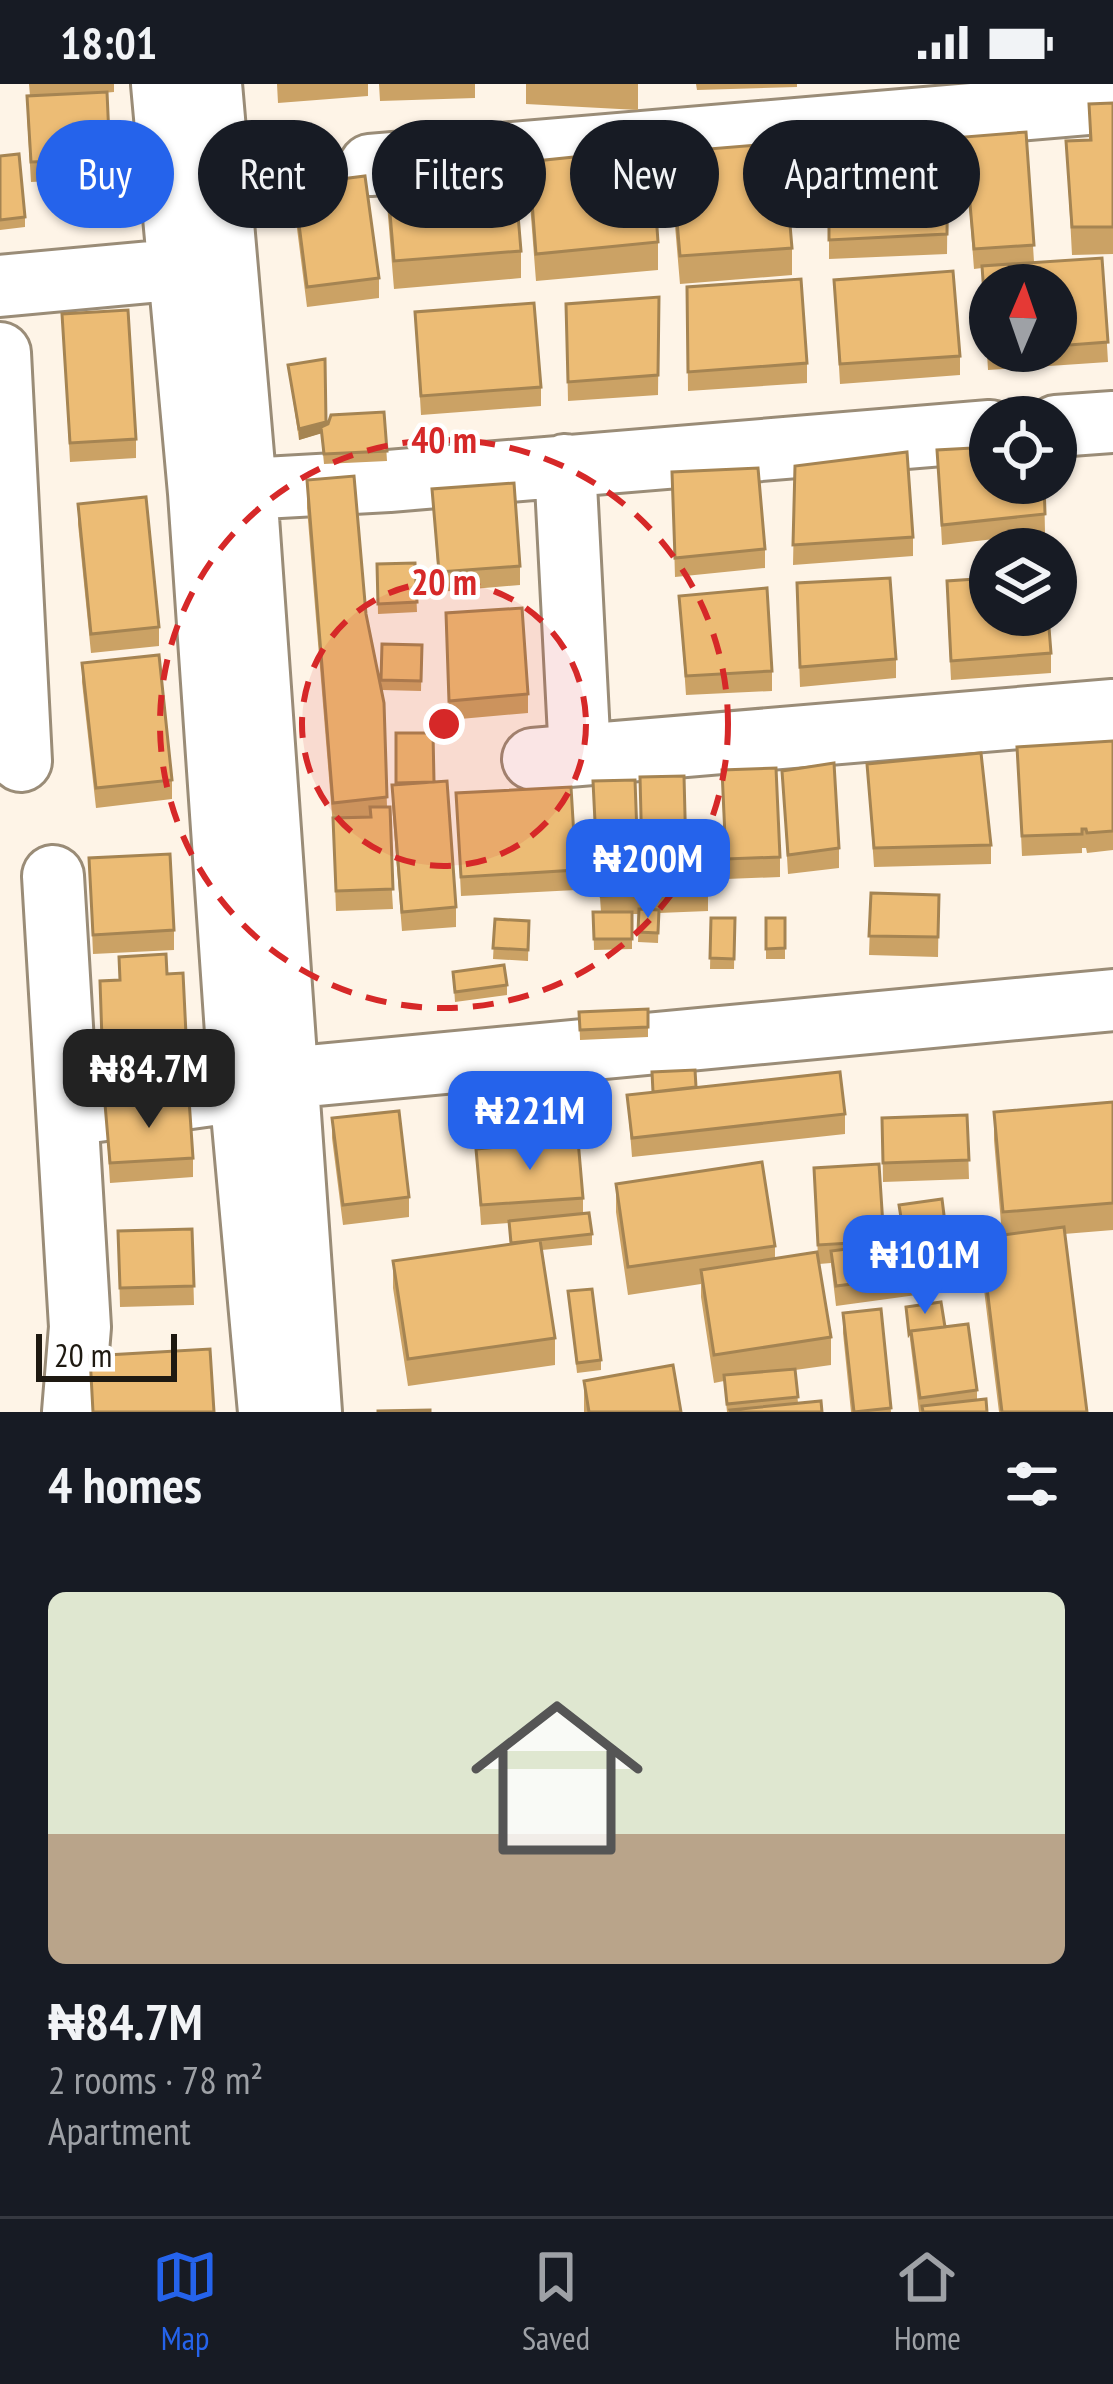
<!DOCTYPE html>
<meta charset="utf-8">
<style>
body{margin:0;font-family:"PT Sans Narrow",sans-serif;background:#20242c;color:#f1f3f6;height:100vh;display:flex;flex-direction:column;font-size:45px;white-space:nowrap}
*{box-sizing:border-box;margin:0}
p{font-size:39px;color:#9ea1a6}
.icon{flex:none;width:66px;height:66px;fill:none;stroke:currentColor;stroke-width:2;stroke-linecap:round;stroke-linejoin:round}
.map{position:relative;height:1328px;overflow:hidden}
.panel{display:flex;flex-direction:column;background:#171b24;flex:1}
.panel>*{flex:none}
.top-card{position:absolute;left:36px;top:36px;width:1041px;height:108px;display:flex;gap:24px}
.needle{width:78px;rotate:2deg}
.fabs{position:absolute;left:969px;top:180px;display:grid;gap:24px}
.fabs a{display:grid;place-items:center;width:108px;height:108px;border-radius:50%;background:#171b24;box-shadow:0 3px 9px #0004;font-size:60px}
.scale{position:absolute;left:36px;bottom:30px;width:141px;box-sizing:border-box;padding-left:12px;border:6px solid #1e1911;border-top:0;font-size:33px;line-height:42px;white-space:nowrap;color:#1e1911;-webkit-text-stroke:9px #fff;paint-order:stroke}
.price{position:absolute;translate:-50% -102px;padding:0 27px;border-radius:24px;background:#2563eb;color:#fff;font-size:39px;line-height:78px;filter:drop-shadow(0 3px 6px #0008)}
.price::after{content:'';position:absolute;left:50%;top:72px;width:36px;height:27px;margin-left:-18px;background:inherit;clip-path:polygon(0 0,100% 0,50% 100%)}
.price.current{background:#222;color:#fff}
ul{padding:0;list-style:none}
li{display:grid;align-content:center;gap:24px;height:636px;padding:0 48px}
li+li{border-top:3px solid #363941}
li span{display:grid;place-items:center;height:372px;border-radius:18px;color:#555}
li>.icon{margin-inline-start:auto}
span .icon{width:216px;height:216px;fill:#fffc;stroke-width:1}
li b{font-size:51px}
h2{display:flex;justify-content:space-between;align-items:center;height:144px;padding:0 48px;font-size:51px}
.pill{padding:0 42px;border-radius:54px;background:#171b24;box-shadow:0 3px 9px #0004;font-size:42px;line-height:108px}
.pill.current{background:#2563eb;color:#fff}
.status{display:flex;justify-content:space-between;align-items:center;height:84px;padding:0 60px;background:#171b24;direction:ltr}
.status svg{height:33px;fill:currentColor}
.tab-bar{display:flex;justify-content:space-around;align-items:center;height:168px;border-top:3px solid #363941;background:#171b24;font-size:33px;color:#9ea1a6}
.tab-bar a{display:grid;justify-items:center;gap:6px}
.tab-bar .current{color:#2563eb}
.map>svg:first-child{display:block}
.lines{fill:none;stroke-linecap:round;stroke-linejoin:round}
.minor-casing{stroke:#9a8c77;stroke-width:66}
.minor{stroke:#fff;stroke-width:60}
.wall{fill:#cba265;fill-rule:evenodd}
.shaded-wall{fill:#a58452}
.building{fill:#ecbc75;stroke:#a58452;stroke-width:3}
.ring{fill:none;stroke:#d62828;stroke-width:6;stroke-dasharray:21 15}
.centre{fill:#d62828;stroke:#fff;stroke-width:6}
.ring-label{font-size:36px;text-anchor:middle;font-weight:bold;fill:#d62828;stroke:#fff;stroke-width:9;stroke-linejoin:round;paint-order:stroke}
</style>
<div class="status"><b>18:01</b><svg viewBox="0 0 49 12"><path d="M0 12V9h3v3zM5 12V6h3v6zM10 12V3h3v9zM15 12V0h3v12zM26 1h20v11H26zM47 4h2v5h-2z"/></svg></div>
<div class="map">
<svg width="1113" height="1328" viewBox="0 0 1113 1328">
<rect width="100%" height="100%" fill="#fef4e7"/>
<g class="lines">
<defs>
<path id="minor" d="M 162,0 L 199,409 L 240,1007 L 269,1328
M 211,0 L 246,405 L 311,1328
M 370,81 L 1113,18
M 0,202 L 215,182
M 0,269 L 21,677
M 1056,342 L 1113,338
M 565,381 L 580,671
M 246,405 L 389,397 L 990,347
M 533,675 L 1113,626
M 53,792 L 80,1243 L 73,1328
M 286,994 L 1113,916
M 97,1027 L 240,1007"/>
</defs>
<use href="#minor" class="minor-casing"/>
<use href="#minor" class="minor"/>
</g>
<path class="wall" d="M 29,0 L 114,0 L 114,8 L 102,9 L 110,75 L 110,94 L 31,98 L 27,31 L 27,12 L 30,12 Z
M 277,0 L 368,0 L 368,12 L 278,19 Z
M 379,0 L 475,0 L 475,14 L 380,17 Z
M 526,0 L 638,0 L 638,26 L 526,20 Z
M 696,0 L 797,0 L 797,3 L 697,6 Z
M 1113,19 L 1113,170 L 1072,171 L 1066,57 L 1089,56 L 1089,20 Z
M 1026,48 L 1034,178 L 1102,174 L 1108,278 L 988,286 L 982,184 L 974,185 L 964,53 ZM 990,201 L 1056,201 L 1056,267 L 990,267 Z
M 671,68 L 792,164 L 792,191 L 680,200 L 671,95 Z
M 0,72 L 25,133 L 25,143 L 0,146 Z
M 948,74 L 947,170 L 829,175 L 829,77 L 849,81 Z
M 530,92 L 658,158 L 658,186 L 536,197 L 530,120 Z
M 387,93 L 521,167 L 521,194 L 394,205 L 387,120 Z
M 294,101 L 379,194 L 379,214 L 307,223 L 294,121 Z
M 834,196 L 960,272 L 960,291 L 840,300 Z
M 687,203 L 807,279 L 807,299 L 688,307 Z
M 659,213 L 658,311 L 568,317 L 566,220 Z
M 415,228 L 541,303 L 541,322 L 421,331 Z
M 62,230 L 136,355 L 136,374 L 70,378 Z
M 288,281 L 326,341 L 384,328 L 387,377 L 324,380 L 321,349 L 299,356 Z
M 937,366 L 1044,399 L 1045,449 L 942,461 Z
M 795,382 L 913,453 L 913,472 L 793,481 Z
M 672,388 L 765,465 L 765,484 L 675,493 Z
M 307,396 L 366,530 L 381,603 L 382,560 L 422,561 L 421,607 L 382,606 L 384,619 L 387,723 L 393,825 L 336,827 L 333,743 L 307,424 Z
M 432,405 L 520,482 L 520,501 L 439,508 Z
M 78,420 L 159,543 L 159,562 L 91,569 L 78,440 Z
M 415,479 L 417,528 L 378,530 L 377,480 Z
M 679,512 L 772,587 L 772,607 L 686,611 Z
M 947,517 L 1051,569 L 1051,589 L 951,596 Z
M 797,518 L 896,575 L 896,594 L 800,603 Z
M 446,529 L 528,610 L 528,629 L 449,636 Z
M 82,579 L 172,696 L 172,715 L 96,724 L 82,598 Z
M 396,649 L 434,698 L 456,823 L 456,843 L 402,847 L 392,721 L 392,701 L 396,701 Z
M 1113,657 L 1113,766 L 1087,769 L 1086,764 L 1082,764 L 1082,769 L 1022,772 L 1017,663 Z
M 867,680 L 991,761 L 991,780 L 874,783 Z
M 782,687 L 839,764 L 839,784 L 788,790 Z
M 684,692 L 686,783 L 708,808 L 708,827 L 659,829 L 658,859 L 638,858 L 639,830 L 632,830 L 632,865 L 594,866 L 593,828 L 601,828 L 599,799 L 597,799 L 593,697 L 635,696 L 638,785 L 641,785 L 640,693 Z
M 722,706 L 780,773 L 780,793 L 726,795 Z
M 456,709 L 576,786 L 576,806 L 461,812 Z
M 89,774 L 174,846 L 174,866 L 93,870 Z
M 871,809 L 939,811 L 938,873 L 869,871 Z
M 711,834 L 735,834 L 734,885 L 710,885 Z
M 766,834 L 785,834 L 785,875 L 766,875 Z
M 495,835 L 529,837 L 528,877 L 493,875 Z
M 119,873 L 167,890 L 187,971 L 187,991 L 131,993 L 130,974 L 102,975 L 100,917 L 119,896 Z
M 453,888 L 507,901 L 507,911 L 455,918 Z
M 648,925 L 648,953 L 580,956 L 579,928 Z
M 530,992 L 567,1013 L 567,1023 L 531,1025 Z
M 524,1002 L 526,1048 L 459,1054 L 456,1009 Z
M 696,1003 L 845,1030 L 845,1050 L 632,1073 L 627,1011 Z
M 1113,1018 L 1113,1146 L 1064,1150 L 1087,1328 L 999,1328 L 981,1181 L 981,1154 L 1002,1151 L 994,1056 L 994,1028 Z
M 105,1020 L 193,1074 L 193,1093 L 110,1099 Z
M 967,1031 L 969,1095 L 883,1098 L 882,1034 Z
M 332,1034 L 409,1113 L 409,1133 L 343,1141 L 332,1054 Z
M 476,1065 L 583,1114 L 583,1130 L 592,1150 L 592,1161 L 542,1166 L 555,1254 L 555,1281 L 408,1302 L 393,1204 L 393,1177 L 510,1160 L 509,1139 L 481,1141 Z
M 879,1080 L 884,1160 L 953,1187 L 953,1206 L 836,1222 L 831,1179 L 819,1180 L 831,1253 L 831,1281 L 795,1286 L 798,1319 L 822,1328 L 727,1328 L 724,1297 L 714,1299 L 701,1213 L 701,1200 L 628,1211 L 616,1128 L 616,1100 L 775,1162 L 775,1174 L 818,1174 L 814,1084 Z
M 899,1121 L 945,1139 L 945,1149 L 903,1156 Z
M 192,1145 L 194,1221 L 120,1223 L 118,1147 Z
M 568,1207 L 601,1276 L 601,1286 L 577,1289 Z
M 906,1223 L 945,1243 L 977,1306 L 977,1316 L 987,1328 L 919,1328 Z
M 881,1225 L 891,1328 L 851,1328 L 843,1249 L 843,1229 Z
M 584,1297 L 681,1328 L 584,1328 Z"/>
<path class="shaded-wall" d="M 326,338 L 326,348 L 299,356 L 299,345 Z"/>
<path class="building" d="M 107,8 L 110,75 L 31,78 L 27,12 Z
M 1113,19 L 1113,143 L 1072,143 L 1066,57 L 1091,56 L 1089,20 Z
M 1026,48 L 1034,161 L 974,165 L 964,53 Z
M 903,57 L 906,76 L 948,74 L 947,150 L 829,156 L 829,77 L 849,81 L 854,62 Z
M 783,59 L 792,164 L 680,172 L 671,68 Z
M 631,67 L 637,83 L 653,87 L 658,158 L 536,170 L 530,92 L 536,77 Z
M 19,70 L 25,133 L 0,136 L 0,72 Z
M 514,82 L 521,167 L 394,177 L 387,93 Z
M 365,92 L 379,194 L 307,203 L 294,101 Z
M 1102,174 L 1108,258 L 1056,262 L 1056,201 L 990,201 L 990,266 L 988,267 L 982,182 Z
M 953,187 L 960,272 L 840,280 L 834,196 Z
M 801,195 L 807,279 L 688,288 L 687,203 Z
M 659,213 L 658,291 L 568,298 L 566,220 Z
M 534,219 L 541,303 L 421,312 L 415,228 Z
M 128,226 L 136,355 L 70,359 L 62,230 Z
M 325,275 L 326,338 L 299,345 L 288,281 Z
M 384,328 L 387,367 L 324,370 L 321,343 L 328,340 L 331,331 Z
M 990,363 L 990,399 L 1044,399 L 1045,430 L 942,441 L 937,366 Z
M 907,368 L 913,453 L 793,461 L 795,382 Z
M 758,384 L 765,465 L 675,474 L 672,388 Z
M 354,392 L 366,530 L 384,619 L 387,713 L 333,719 L 307,396 Z
M 514,399 L 520,482 L 439,488 L 432,405 Z
M 146,413 L 159,543 L 91,550 L 78,420 Z
M 415,479 L 417,518 L 378,520 L 377,480 Z
M 890,494 L 896,575 L 800,583 L 797,499 Z
M 990,494 L 990,531 L 1048,531 L 1051,569 L 951,577 L 947,497 Z
M 767,504 L 772,587 L 686,592 L 679,512 Z
M 522,524 L 528,610 L 449,617 L 446,529 Z
M 382,560 L 422,561 L 421,597 L 381,596 Z
M 159,571 L 172,696 L 96,704 L 82,579 Z
M 396,649 L 433,649 L 434,698 L 396,699 Z
M 1113,657 L 1113,747 L 1087,749 L 1086,745 L 1082,745 L 1082,750 L 1022,752 L 1017,663 Z
M 981,669 L 991,761 L 874,764 L 867,680 Z
M 834,679 L 839,764 L 788,771 L 782,687 Z
M 776,684 L 780,773 L 726,775 L 722,686 Z
M 684,692 L 686,771 L 642,772 L 640,693 Z
M 635,696 L 638,778 L 597,779 L 593,697 Z
M 447,697 L 456,823 L 402,828 L 392,701 Z
M 571,703 L 576,786 L 461,793 L 456,709 Z
M 370,723 L 390,723 L 393,805 L 336,807 L 333,734 L 371,733 Z
M 170,770 L 174,846 L 93,851 L 89,774 Z
M 706,782 L 708,808 L 601,812 L 599,786 Z
M 871,809 L 939,811 L 938,853 L 869,852 Z
M 639,825 L 659,826 L 658,849 L 638,848 Z
M 593,828 L 632,828 L 632,855 L 594,855 Z
M 711,834 L 735,834 L 734,875 L 710,874 Z
M 766,834 L 785,834 L 785,864 L 766,865 Z
M 495,835 L 529,837 L 528,866 L 493,864 Z
M 166,870 L 167,890 L 183,889 L 187,971 L 131,974 L 130,954 L 102,956 L 100,897 L 120,896 L 119,873 Z
M 504,881 L 507,901 L 455,908 L 453,888 Z
M 648,925 L 648,943 L 580,946 L 579,928 Z
M 695,986 L 696,1003 L 653,1008 L 652,988 Z
M 840,988 L 845,1030 L 632,1054 L 627,1011 Z
M 566,990 L 567,1013 L 531,1015 L 530,992 Z
M 524,1002 L 526,1038 L 459,1043 L 456,1009 Z
M 189,1015 L 193,1074 L 110,1079 L 105,1020 Z
M 1113,1018 L 1113,1119 L 1003,1128 L 994,1028 Z
M 399,1027 L 409,1113 L 343,1121 L 332,1034 Z
M 967,1031 L 969,1076 L 883,1079 L 882,1034 Z
M 578,1056 L 583,1114 L 481,1121 L 476,1065 Z
M 762,1078 L 775,1162 L 628,1183 L 616,1100 Z
M 879,1080 L 884,1157 L 818,1161 L 814,1084 Z
M 942,1115 L 945,1139 L 903,1146 L 899,1121 Z
M 589,1129 L 592,1150 L 511,1159 L 509,1137 Z
M 1064,1143 L 1087,1328 L 1002,1328 L 981,1154 Z
M 192,1145 L 194,1202 L 120,1204 L 118,1147 Z
M 949,1152 L 953,1187 L 836,1202 L 831,1167 Z
M 540,1156 L 555,1254 L 408,1275 L 393,1177 Z
M 817,1168 L 831,1253 L 714,1271 L 701,1186 Z
M 592,1205 L 601,1276 L 577,1279 L 568,1207 Z
M 941,1218 L 945,1243 L 911,1247 L 909,1250 L 906,1223 Z
M 881,1225 L 891,1324 L 854,1328 L 843,1229 Z
M 968,1240 L 977,1306 L 920,1314 L 911,1247 Z
M 210,1265 L 214,1328 L 93,1328 L 90,1272 Z
M 673,1281 L 681,1328 L 589,1328 L 584,1297 Z
M 795,1285 L 798,1313 L 727,1320 L 724,1291 Z
M 986,1315 L 987,1328 L 923,1328 L 922,1322 Z
M 821,1317 L 822,1328 L 731,1328 L 730,1326 Z
M 430,1326 L 430,1328 L 378,1328 L 378,1327 Z"/>
<circle cx="444" cy="640" r="142" fill="#d62828" fill-opacity=".12"/>
<g class="ring">
<circle cx="444" cy="640" r="142"/>
<circle cx="444" cy="640" r="284"/>
</g>
<circle cx="444" cy="640" r="18" class="centre"/>
<g class="ring-label">
<text x="444" y="369">40 m</text>
<text x="444" y="511">20 m</text>
</g>
</svg>
<div class="fabs">
<a><svg class="needle" viewBox="-14 -14 28 28"><path d="M0-13l5 13h-10z" fill="#e53935"/><path d="M0 13l5-13h-10z" fill="#9ea1a6"/></svg></a>
<a><svg class="icon" aria-label="locate" viewBox="0 0 24 24"><circle cx="12" cy="12" r="6"/><path d="M12 2v4M12 18v4M2 12h4M18 12h4"/></svg></a>
<a><svg class="icon" aria-label="layers" viewBox="0 0 24 24"><path d="M12 4l9 5-9 5-9-5zM3 14l9 5 9-5"/></svg></a>
</div>
<div class="scale">20 m</div>
<b class="price" style="left:648px;top:837px">₦200M</b>
<b class="price current" style="left:149px;top:1047px">₦84.7M</b>
<b class="price" style="left:530px;top:1089px">₦221M</b>
<b class="price" style="left:925px;top:1233px">₦101M</b>
<div class="top-card">
<a class="pill current">Buy</a>
<a class="pill">Rent</a>
<a class="pill">Filters</a>
<a class="pill">New</a>
<a class="pill">Apartment</a>
</div>
</div>
<section class="panel">
<h2>4 homes<svg class="icon" aria-label="filters" viewBox="0 0 24 24"><path d="M4 7h16M4 17h16"/><circle cx="9" cy="7" r="2"/><circle cx="15" cy="17" r="2"/></svg></h2>
<ul>
<li><span style="background:linear-gradient(#dfe7d0 65%,#b9a48a 0)"><svg class="icon" aria-label="home" viewBox="0 0 24 24"><path d="M3 11l9-7 9 7M6 9v11h12V9"/></svg></span><div><b>₦84.7M</b><p>2 rooms · 78 m²</p><p>Apartment</p></div></li>
</ul>
</section>
<nav class="tab-bar">
<a class="current"><svg class="icon" aria-label="map" viewBox="0 0 24 24"><path d="M3 6l6-2 6 2 6-2v14l-6 2-6-2-6 2zM9 4v14M15 6v14"/></svg>Map</a>
<a><svg class="icon" aria-label="saved" viewBox="0 0 24 24"><path d="M7 4h10v16l-5-4-5 4z"/></svg>Saved</a>
<a><svg class="icon" aria-label="home" viewBox="0 0 24 24"><path d="M3 11l9-7 9 7M6 9v11h12V9"/></svg>Home</a>
</nav>
